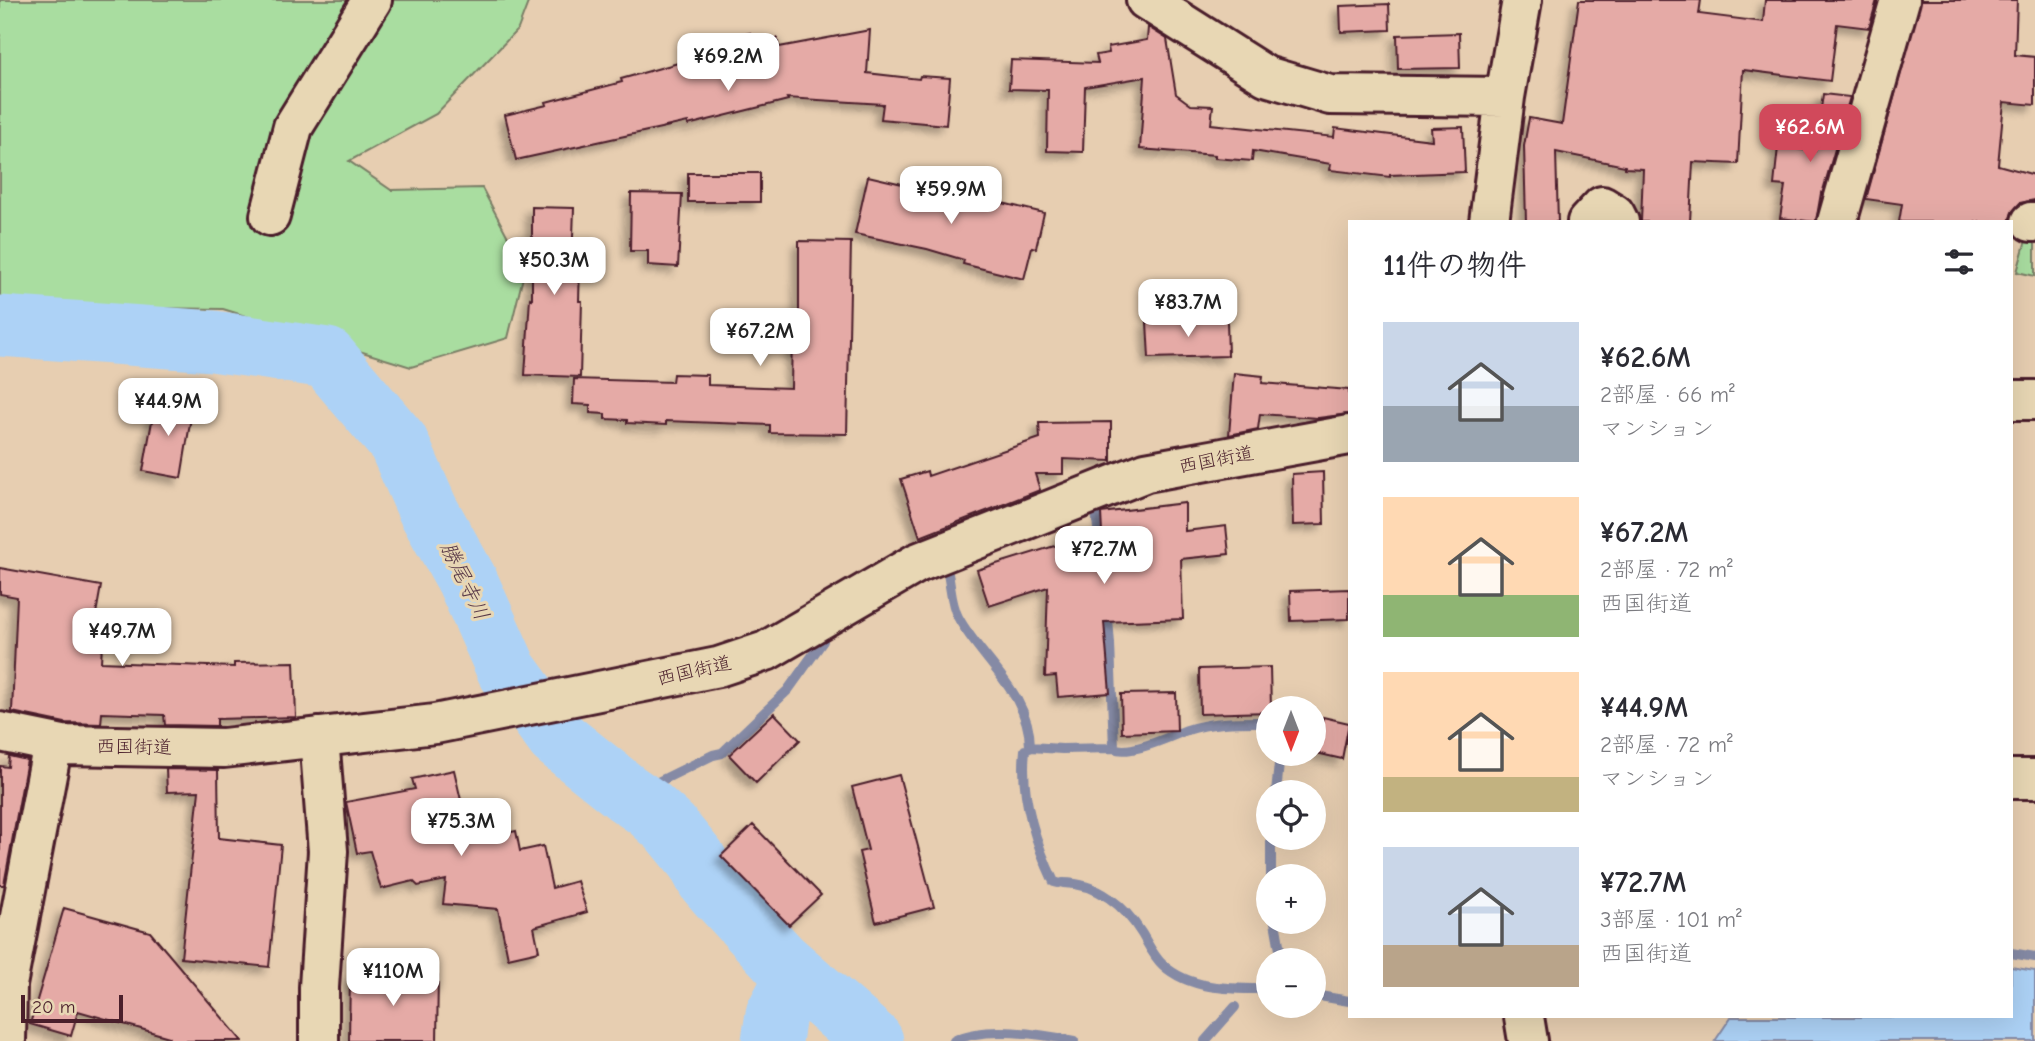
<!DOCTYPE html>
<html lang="ja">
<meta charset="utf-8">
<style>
body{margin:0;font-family:"Comic Neue","Klee One",sans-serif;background:#f2f2f3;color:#2b2b33;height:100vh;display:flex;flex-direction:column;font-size:26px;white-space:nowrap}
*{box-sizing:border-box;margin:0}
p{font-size:23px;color:#7c7c81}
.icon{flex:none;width:38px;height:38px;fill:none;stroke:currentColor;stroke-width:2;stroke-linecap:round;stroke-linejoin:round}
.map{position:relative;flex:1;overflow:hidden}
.panel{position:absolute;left:1348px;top:220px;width:665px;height:798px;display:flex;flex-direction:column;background:#fff;border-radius:0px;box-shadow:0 7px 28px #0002}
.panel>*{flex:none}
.needle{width:46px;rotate:180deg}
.fabs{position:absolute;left:1256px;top:696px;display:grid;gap:14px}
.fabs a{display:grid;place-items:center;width:70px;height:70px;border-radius:50%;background:#fff;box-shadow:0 7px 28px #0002;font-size:35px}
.scale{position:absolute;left:21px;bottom:18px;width:102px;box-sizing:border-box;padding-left:7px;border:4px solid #4a1f2b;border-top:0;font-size:19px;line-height:24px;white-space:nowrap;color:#4a1f2b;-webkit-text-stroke:5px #e8d7b4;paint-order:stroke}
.price{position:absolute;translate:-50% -60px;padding:0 16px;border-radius:14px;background:#fff;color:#222;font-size:23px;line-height:46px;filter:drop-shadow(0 2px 4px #0008)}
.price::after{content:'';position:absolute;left:50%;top:42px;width:21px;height:16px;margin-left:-10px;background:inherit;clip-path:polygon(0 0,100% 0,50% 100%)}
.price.current{background:#d1495b;color:#fff}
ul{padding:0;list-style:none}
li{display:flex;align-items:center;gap:21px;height:175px;padding:0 35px}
li span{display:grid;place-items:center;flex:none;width:196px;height:140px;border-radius:0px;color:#555}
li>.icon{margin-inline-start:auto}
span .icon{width:84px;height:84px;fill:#fffc;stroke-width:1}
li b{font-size:30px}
h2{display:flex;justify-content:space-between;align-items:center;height:84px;padding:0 35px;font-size:30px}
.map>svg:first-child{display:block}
.green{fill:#a9dda0;stroke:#7a7e66;stroke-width:2}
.water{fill:#add2f6;stroke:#858aa5;stroke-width:2}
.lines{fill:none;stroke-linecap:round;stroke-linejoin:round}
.stream{stroke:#858aa5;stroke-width:10}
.river{stroke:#add2f6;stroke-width:61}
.building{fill:#e5aaa6;stroke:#4a1f2b;stroke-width:2;filter:url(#shadow)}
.minor-casing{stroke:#4a1f2b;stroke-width:44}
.minor{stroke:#e8d7b4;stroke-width:38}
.labels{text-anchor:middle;stroke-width:6;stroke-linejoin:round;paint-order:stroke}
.street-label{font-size:19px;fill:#4a1f2b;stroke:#e8d7b4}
.water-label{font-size:21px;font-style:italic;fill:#593a49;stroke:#e8d7b4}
</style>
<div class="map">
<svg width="2035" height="1041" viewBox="0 0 2035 1041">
<defs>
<filter id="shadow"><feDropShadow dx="-6" dy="6" stdDeviation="3.5" flood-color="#0004"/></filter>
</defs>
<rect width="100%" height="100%" fill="#e7ceb1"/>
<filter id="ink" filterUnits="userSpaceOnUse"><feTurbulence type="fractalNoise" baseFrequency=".0143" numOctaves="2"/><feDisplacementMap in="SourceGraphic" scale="14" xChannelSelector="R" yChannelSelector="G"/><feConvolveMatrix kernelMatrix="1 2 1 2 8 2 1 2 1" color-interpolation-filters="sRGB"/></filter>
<g filter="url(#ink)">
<path class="green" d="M 0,0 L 529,0 L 518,29 L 436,114 L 349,161 L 391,190 L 482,188 L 525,269 L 508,338 L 411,367 L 223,309 L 0,306 Z
M 2035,208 L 2035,276 L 2017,272 Z"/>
<path class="water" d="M 2011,967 L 2035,971 L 2035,1041 L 1715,1041 L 1731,1017 L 2011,1017 Z"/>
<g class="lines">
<path class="stream" d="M 1096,511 L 1100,546
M 948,574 C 951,588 951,604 958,617 C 981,660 1031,694 1030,748
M 1107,607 L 1110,644 L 1114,748
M 1030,747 L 1062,749 L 1114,748 C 1130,756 1170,736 1187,730 C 1213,721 1242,722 1269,722
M 1025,750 C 1020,795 1035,842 1054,882 L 1058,883
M 626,793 L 658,782 L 713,755 L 722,753 L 788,690 L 823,641
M 1276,793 L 1280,754
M 1271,838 L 1271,877
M 1063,883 C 1098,883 1125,906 1142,934 C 1148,944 1154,957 1163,965 C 1189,989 1228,989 1261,989 L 1261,992
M 1275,922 L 1282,961
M 2011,953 L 2035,957
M 1314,995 L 1349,1001
M 954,1041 C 984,1025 1042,1034 1074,1041
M 1205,1041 L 1235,1007"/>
<path class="river" d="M 0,326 L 213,341 L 327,358 L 398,442 L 428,510 L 467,580 L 507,670 L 556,737 L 626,793 L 648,808 L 670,828 L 697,861 L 707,880 L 718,893 L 780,960 L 873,1041
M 772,1041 L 776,1014 L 797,975"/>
</g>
<path class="building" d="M 1579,0 L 1701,0 L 1699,14 L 1763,22 L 1765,0 L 1877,0 L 1869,28 L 1837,24 L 1830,81 L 1743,70 L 1738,164 L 1693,162 L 1690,222 L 1641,222 L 1643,169 L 1625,168 L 1625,166 L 1556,152 L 1558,222 L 1526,222 L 1524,146 L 1529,118 L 1562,124 Z
M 1921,0 L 2017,0 L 2015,55 L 2035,57 L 2035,105 L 2004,102 L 1998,165 L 2035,175 L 2035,200 L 2020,203 L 2012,212 L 2009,222 L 1899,222 L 1902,204 L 1866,199 Z
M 1389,4 L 1390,30 L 1341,32 L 1340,6 Z
M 1148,27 L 1167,39 L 1176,94 L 1191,105 L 1213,106 L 1211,124 L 1334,137 L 1335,128 L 1432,140 L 1431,128 L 1463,127 L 1465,172 L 1390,175 L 1390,177 L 1330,170 L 1331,164 L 1253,151 L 1252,161 L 1215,158 L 1215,155 L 1140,149 L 1145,77 L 1085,87 L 1083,152 L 1047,151 L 1048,90 L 1009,89 L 1011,60 L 1098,63 L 1096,55 L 1109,53 L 1108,47 L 1147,40 Z
M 870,30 L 867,73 L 919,79 L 920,76 L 950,78 L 946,125 L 881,119 L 883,104 L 787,98 L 788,100 L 688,125 L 688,122 L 516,160 L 505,115 L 547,105 L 546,102 L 622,82 L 621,79 L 696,58 L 696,55 L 725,48 L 723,40 L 750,33 L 752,43 L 777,38 L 779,47 Z
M 1459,33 L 1460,68 L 1398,69 L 1397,35 Z
M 1823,94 L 1850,97 L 1822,194 L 1821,193 L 1816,222 L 1780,218 L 1785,186 L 1774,185 L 1778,147 L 1815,151 Z
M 688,173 L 760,173 L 760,202 L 688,202 Z
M 868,176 L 993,205 L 994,201 L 1044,213 L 1036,248 L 1032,247 L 1024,279 L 963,264 L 964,260 L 927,249 L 855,234 Z
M 631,193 L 682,194 L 678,267 L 648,265 L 648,251 L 630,251 Z
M 532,207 L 574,208 L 572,265 L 580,265 L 579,301 L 582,301 L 580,377 L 525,375 L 530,298 L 532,299 Z
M 799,241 L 851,242 L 847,434 L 770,433 L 770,425 L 666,421 L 666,425 L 627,423 L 627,420 L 605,419 L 605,414 L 590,413 L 590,405 L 573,404 L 574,379 L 672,382 L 673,374 L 708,375 L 708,385 L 791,388 L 792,333 L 799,334 Z
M 1227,320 L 1228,356 L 1149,358 L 1147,322 Z
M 1234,373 L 1263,376 L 1262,383 L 1349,390 L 1349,414 L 1318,418 L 1260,414 L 1258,429 L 1229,435 Z
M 156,399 L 193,405 L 181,478 L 143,471 Z
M 1111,422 L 1111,461 L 1063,459 L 1063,474 L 1035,474 L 1040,490 L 920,537 L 901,479 L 927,471 L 928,476 L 1040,438 L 1039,423 Z
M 1323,472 L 1324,524 L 1293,525 L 1292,474 Z
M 1185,503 L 1185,531 L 1226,526 L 1229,554 L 1181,559 L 1183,619 L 1104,622 L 1110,693 L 1058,697 L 1056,676 L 1045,677 L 1048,587 L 989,606 L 977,570 L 1061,544 L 1060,537 L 1102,532 L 1101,513 Z
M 0,568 L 101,586 L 94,625 L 103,626 L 101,662 L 234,667 L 234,663 L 294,662 L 296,717 L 217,719 L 217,726 L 165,725 L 164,715 L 102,713 L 101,724 L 65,723 L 12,712 L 17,597 L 0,594 Z
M 1349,589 L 1349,619 L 1291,621 L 1290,591 Z
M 1270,667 L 1271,709 L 1269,709 L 1269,712 L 1200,714 L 1199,669 Z
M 1176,693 L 1177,731 L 1122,733 L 1121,694 Z
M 774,713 L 800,740 L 756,783 L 729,755 Z
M 1323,717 L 1349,723 L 1342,759 L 1316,753 Z
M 9,756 L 27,760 L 4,885 L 0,885 L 0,766 L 8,767 Z
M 166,769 L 218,770 L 219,838 L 281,845 L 269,967 L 181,958 L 199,791 L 167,792 Z
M 454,770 L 464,813 L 482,809 L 488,837 L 516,831 L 520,851 L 543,846 L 552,888 L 577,881 L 587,912 L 534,927 L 539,951 L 508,958 L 498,909 L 443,904 L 446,880 L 418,886 L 413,881 L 381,889 L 370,851 L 357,853 L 346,802 L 415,789 L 412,779 Z
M 899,775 L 934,907 L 876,922 L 859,852 L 868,850 L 852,787 Z
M 753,825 L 821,895 L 789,925 L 721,856 Z
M 64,908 L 150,932 L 242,1041 L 167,1041 L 169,1037 L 78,1011 L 71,1036 L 30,1024 Z
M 350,975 L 438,976 L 437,1041 L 349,1041 Z"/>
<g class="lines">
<defs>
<path id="minor" d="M 1146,0 L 1266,76 L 1330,95 L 1505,97
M 270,216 L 293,127 L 372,0
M 1489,222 L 1505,97 L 1522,0
M 1587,222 L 1602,206 L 1615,214 L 1619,222
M 1837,222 L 1900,0
M 2031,222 L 2035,222
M 2011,400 L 2035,400
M 0,732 L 63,745 L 224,748 L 435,724 L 718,667 L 766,651 L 917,563 L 1146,472 L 1349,435
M 2011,779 L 2035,779
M 1524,1017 L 1528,1041
M 6,1041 L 7,985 L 53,743
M 319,1041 L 319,987 L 328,851 L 319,737"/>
</defs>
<use href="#minor" class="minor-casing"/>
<use href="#minor" class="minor"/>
</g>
</g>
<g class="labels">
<g class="street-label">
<text transform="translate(1216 459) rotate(-11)" y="7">西国街道</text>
<text transform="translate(694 670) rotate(-13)" y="7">西国街道</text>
<text transform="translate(134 746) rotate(1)" y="7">西国街道</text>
</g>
<g class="water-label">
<text transform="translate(465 581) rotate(64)" y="7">勝尾寺川</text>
</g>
</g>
</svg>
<div class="fabs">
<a><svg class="needle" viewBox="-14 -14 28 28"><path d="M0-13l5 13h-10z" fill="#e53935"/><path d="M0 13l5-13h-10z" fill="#7c7c81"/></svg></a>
<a><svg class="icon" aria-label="locate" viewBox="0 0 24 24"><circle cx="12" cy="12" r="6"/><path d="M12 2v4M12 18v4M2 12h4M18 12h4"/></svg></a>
<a>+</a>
<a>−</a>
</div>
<div class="scale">20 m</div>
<b class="price" style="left:728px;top:93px">¥69.2M</b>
<b class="price current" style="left:1810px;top:164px">¥62.6M</b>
<b class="price" style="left:951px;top:226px">¥59.9M</b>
<b class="price" style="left:554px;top:297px">¥50.3M</b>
<b class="price" style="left:1188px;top:339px">¥83.7M</b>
<b class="price" style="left:760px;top:368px">¥67.2M</b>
<b class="price" style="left:168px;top:438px">¥44.9M</b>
<b class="price" style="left:1104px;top:586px">¥72.7M</b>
<b class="price" style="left:122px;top:668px">¥49.7M</b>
<b class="price" style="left:461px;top:858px">¥75.3M</b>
<b class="price" style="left:393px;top:1008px">¥110M</b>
<section class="panel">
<h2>11件の物件<svg class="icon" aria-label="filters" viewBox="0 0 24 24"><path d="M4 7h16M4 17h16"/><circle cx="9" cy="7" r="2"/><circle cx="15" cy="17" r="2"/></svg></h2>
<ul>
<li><span style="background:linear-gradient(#c9d6e8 60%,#9aa5b1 0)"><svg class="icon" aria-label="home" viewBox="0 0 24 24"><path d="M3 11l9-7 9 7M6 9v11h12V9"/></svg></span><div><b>¥62.6M</b><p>2部屋 · 66 m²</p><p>マンション</p></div></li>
<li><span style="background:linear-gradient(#ffd9b3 70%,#8fb573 0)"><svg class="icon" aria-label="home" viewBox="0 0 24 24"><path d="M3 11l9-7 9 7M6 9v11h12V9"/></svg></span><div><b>¥67.2M</b><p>2部屋 · 72 m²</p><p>西国街道</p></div></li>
<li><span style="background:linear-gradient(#ffd9b3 75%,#c2b280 0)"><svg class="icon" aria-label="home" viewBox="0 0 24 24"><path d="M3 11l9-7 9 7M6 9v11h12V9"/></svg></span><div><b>¥44.9M</b><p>2部屋 · 72 m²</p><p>マンション</p></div></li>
<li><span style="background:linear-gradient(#c9d6e8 70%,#b9a48a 0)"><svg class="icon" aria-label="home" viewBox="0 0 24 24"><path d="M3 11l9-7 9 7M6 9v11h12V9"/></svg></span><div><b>¥72.7M</b><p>3部屋 · 101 m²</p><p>西国街道</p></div></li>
</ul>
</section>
</div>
